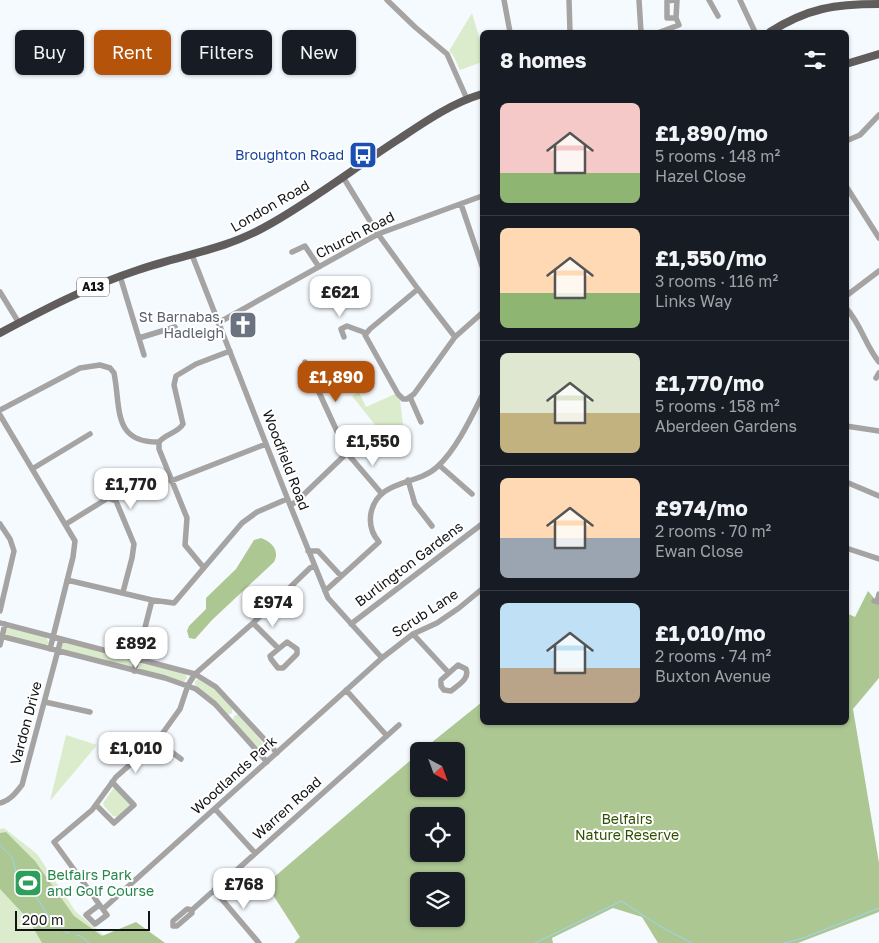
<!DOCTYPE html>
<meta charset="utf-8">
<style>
body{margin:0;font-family:"Golos Text",sans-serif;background:#20242c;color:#f1f3f6;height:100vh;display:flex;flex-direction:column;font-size:19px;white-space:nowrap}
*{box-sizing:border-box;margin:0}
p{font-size:16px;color:#9ea1a6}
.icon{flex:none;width:28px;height:28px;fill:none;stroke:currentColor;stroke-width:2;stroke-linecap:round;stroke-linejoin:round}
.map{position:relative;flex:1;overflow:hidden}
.sheet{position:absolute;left:480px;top:30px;width:369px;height:695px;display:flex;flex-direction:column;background:#171b24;border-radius:8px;box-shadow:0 1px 4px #0004}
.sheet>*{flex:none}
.guide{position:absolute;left:15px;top:30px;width:390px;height:45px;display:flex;gap:10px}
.needle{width:32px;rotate:139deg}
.controls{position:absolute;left:410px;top:742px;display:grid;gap:10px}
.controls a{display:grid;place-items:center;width:55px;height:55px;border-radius:8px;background:#171b24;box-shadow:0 1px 4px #0004;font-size:25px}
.scale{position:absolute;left:15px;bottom:12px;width:135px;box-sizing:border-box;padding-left:5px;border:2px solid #121315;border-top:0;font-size:14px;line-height:18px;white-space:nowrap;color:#121315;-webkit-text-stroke:4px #fff;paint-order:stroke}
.price{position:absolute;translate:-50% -42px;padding:0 11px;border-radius:10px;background:#fff;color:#222;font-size:16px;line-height:32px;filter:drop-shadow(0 1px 2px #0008)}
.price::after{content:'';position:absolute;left:50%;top:30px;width:15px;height:11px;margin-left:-8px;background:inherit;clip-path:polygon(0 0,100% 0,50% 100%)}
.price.active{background:#b45309;color:#fff}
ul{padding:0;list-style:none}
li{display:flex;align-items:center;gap:15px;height:125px;padding:0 20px}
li+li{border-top:1px solid #363941}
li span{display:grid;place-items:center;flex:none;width:140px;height:100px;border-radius:8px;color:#555}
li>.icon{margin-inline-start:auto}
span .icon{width:60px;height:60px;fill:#fffc;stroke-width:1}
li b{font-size:21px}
h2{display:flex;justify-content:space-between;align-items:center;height:60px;padding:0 20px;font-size:21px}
.tag{padding:0 18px;border-radius:8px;background:#171b24;box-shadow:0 1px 4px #0004;font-size:18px;line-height:45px}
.tag.active{background:#b45309;color:#fff}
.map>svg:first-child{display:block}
.green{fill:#dbeccc}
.forest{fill:#adc793;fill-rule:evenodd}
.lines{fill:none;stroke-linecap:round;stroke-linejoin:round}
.stream{stroke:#9ad6f6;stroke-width:1}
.minor{stroke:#a6a3a3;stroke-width:5.5}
.major{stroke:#615d5d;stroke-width:8}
.labels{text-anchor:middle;stroke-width:4;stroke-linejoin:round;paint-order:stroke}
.shield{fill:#fff;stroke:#595a5b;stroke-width:1}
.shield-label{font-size:12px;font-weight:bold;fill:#121315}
.transit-label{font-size:14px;fill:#164399;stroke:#fff;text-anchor:end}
.street-label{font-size:14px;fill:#121315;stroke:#fff}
.worship-label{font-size:14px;fill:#5b616d;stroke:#fff;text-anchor:end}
.park-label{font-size:14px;fill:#314f00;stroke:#fff}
.leisure-label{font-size:14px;fill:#27864d;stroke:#fff;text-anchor:start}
</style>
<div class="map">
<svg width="879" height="943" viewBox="0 0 879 943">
<rect width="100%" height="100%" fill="#f5fafe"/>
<path class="green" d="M 472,13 L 482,47 L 482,62 L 460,70 L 453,55 L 449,51 Z
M 359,392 L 366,407 L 395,394 L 400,400 L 406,448 L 396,451 L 352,396 Z
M 10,628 L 46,637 L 49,643 L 45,646 L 7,636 L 5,634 L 7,629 Z
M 64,642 L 132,660 L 133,666 L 131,667 L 61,649 L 62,644 Z
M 140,662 L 185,674 L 187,678 L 184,682 L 139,670 L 137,667 Z
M 199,679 L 214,688 L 232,707 L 232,713 L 228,715 L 195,686 L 195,681 Z
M 236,715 L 239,715 L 267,748 L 266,753 L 263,754 L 233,721 L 234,716 Z
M 66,735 L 97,745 L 50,801 Z
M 115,786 L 131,804 L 118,817 L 113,816 L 104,806 L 103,803 Z
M 4,828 L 37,854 L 76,912 L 107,938 L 162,943 L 0,943 L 0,829 Z"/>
<path class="forest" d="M 261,538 C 272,542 280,551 274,562 L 212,620 L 195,639 L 189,638 L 187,631 L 189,626 L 206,609 L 206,598 L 236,569 L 254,540 Z
M 868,591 L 879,604 L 879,678 L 853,709 L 879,863 L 879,912 L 798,943 L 658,943 L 642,917 L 613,908 L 552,938 L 553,943 L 294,943 L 300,937 L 266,884 L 419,753 L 419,789 L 456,789 L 456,751 L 421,751 L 482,702 L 482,722 L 846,722 L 846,613 L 855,617 ZM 419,816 L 456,816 L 456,854 L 419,854 ZM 419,881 L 456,881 L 456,919 L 419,919 Z
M 6,832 L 35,861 L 74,916 L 102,936 L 136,922 L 165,943 L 42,943 L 28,919 L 0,889 L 0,833 Z"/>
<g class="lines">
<path class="stream" d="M 0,845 L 12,857 L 17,876 L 28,885 L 49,916 L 55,919 L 66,932 L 69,933
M 76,935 L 81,936 L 89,943
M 535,943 L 621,901 L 663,928 L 692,943
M 784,943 L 803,938 L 879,908"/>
<path class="minor" d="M 387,0 L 415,27 L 447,54 L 467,99
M 504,0 L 510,32
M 569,0 L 570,32
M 639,0 L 641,32
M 675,0 L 667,1 L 667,18 L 676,18
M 709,0 L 718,16
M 740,0 L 755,32
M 660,32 L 679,25 L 676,18 L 677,0
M 846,141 L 860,135 L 879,115
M 343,177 L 378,234 L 418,289 L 455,337
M 846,186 L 879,238
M 461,204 L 482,266
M 292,252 L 305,246 L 319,267
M 192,255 L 290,505 L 328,598 L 382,658
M 120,276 L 144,355
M 418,289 L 370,329 L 365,335 L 398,394 L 403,399 L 407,399 L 414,394 L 455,337 L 482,313
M 0,292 L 19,323
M 846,296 L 879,271
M 846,308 C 861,324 865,345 879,362
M 218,323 L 378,234 L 482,196
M 344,337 L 341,329 L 347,326 L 366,333
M 139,338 L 175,327
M 305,362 L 347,453 L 382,494
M 876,378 L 879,373
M 410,397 L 421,422
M 0,410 L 80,368 L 100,365 L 110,368 L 114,373 C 121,407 112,443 159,442
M 0,415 L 75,541 L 73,557 L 50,649
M 846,426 L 879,431
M 159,442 C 165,434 178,433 183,424 L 174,385 L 176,376 L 196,364 L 230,351
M 159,442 L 159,449 L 187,518 L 185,545 L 204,568
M 439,465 L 472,494
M 32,469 L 90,434
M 408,480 L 415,504 L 432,526
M 171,481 L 266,444
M 846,482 L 879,496
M 290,505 L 296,502 L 347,453
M 0,524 L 10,539 L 14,551 L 0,611
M 66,524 L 108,498 L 116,501 L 134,544 L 132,558 L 123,592
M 846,548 L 879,559
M 308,551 L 318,551 L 341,576
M 67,580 L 152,600 L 174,603 L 242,523 L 257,512 L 287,499
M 325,591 L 379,542 C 372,534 369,524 371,513 C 378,479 417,486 437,467 C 456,450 471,418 482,396
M 874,601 L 877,602 L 879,594
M 0,623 L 195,674 L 216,687 L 277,753
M 253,623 L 278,648
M 351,624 L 482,524
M 413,634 L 448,672
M 0,636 L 165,678 L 196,689 L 215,704 L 267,762
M 287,642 L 297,649 L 297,654 L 283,668 L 278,668 L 271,659 L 270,656 Z
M 0,645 L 5,624
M 458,665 L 466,669 C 470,679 458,685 451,691 L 444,690 L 441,686 L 441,680 Z
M 134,671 L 152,600
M 346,690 L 387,736
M 45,702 L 90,712
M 157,741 L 181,759
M 0,803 C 10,801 16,792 22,785 L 61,639
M 97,806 L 114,823 L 134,805 L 112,782
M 215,809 L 255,853
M 214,890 L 259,943
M 99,905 L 86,915 L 95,924 L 107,915 L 54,842 L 92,810 L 116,777 L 157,741 L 180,709 L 188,685 L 195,674 L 253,623 L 310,568 L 314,566
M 103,909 L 382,658 L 413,634 L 437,623 L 459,608 L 482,589
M 192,910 L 187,909 L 173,921 L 173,926 L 177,926 L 192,913 L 192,910 L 399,725"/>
<path class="major" d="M 770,32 C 808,8 835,4 879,4
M 846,64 L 879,54
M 0,333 C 45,309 89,286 138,270 C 181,255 223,250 263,228 C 311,202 354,168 399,139 C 426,121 452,103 482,94"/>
</g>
<defs>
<symbol id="bus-square" viewBox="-11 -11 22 22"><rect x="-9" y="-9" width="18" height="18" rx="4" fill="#1a4fb4" stroke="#fff"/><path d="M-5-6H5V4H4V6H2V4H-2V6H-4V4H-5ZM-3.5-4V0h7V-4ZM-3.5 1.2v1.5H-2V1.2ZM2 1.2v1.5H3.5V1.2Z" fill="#fff"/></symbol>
<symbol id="church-square" viewBox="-11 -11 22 22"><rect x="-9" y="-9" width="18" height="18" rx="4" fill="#6b7280" stroke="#fff"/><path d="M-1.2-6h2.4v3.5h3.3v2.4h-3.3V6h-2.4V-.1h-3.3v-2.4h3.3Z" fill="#fff"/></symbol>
<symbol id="stadium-square" viewBox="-11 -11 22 22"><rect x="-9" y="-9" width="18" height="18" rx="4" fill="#2e9e5b" stroke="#fff"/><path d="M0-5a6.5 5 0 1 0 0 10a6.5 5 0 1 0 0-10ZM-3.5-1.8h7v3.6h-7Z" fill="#fff"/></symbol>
</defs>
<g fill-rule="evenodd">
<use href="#bus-square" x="347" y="139" width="32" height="32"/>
<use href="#church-square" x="227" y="309" width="32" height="32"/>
<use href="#stadium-square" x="12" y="867" width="32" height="32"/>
</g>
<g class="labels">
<rect class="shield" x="77" y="277.5" width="32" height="19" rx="4"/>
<g class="shield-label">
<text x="93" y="291">A13</text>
</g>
<g class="transit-label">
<text x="344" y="160">Broughton Road</text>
</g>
<g class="street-label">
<text transform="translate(270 206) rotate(-30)" y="5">London Road</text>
<text transform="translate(355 235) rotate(-27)" y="5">Church Road</text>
<text transform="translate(286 460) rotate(69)" y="5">Woodfield Road</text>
<text transform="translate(409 564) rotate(-37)" y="5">Burlington Gardens</text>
<text transform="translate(425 613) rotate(-33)" y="5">Scrub Lane</text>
<text transform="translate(26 723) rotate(-75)" y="5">Vardon Drive</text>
<text transform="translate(234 775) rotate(-42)" y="5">Woodlands Park</text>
<text transform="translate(287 808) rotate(-42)" y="5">Warren Road</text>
</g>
<g class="worship-label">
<text x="224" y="322">St Barnabas,<tspan x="224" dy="16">Hadleigh</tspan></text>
</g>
<g class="park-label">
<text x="627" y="824">Belfairs<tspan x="627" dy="16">Nature Reserve</tspan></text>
</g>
<g class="leisure-label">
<text x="47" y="880">Belfairs Park<tspan x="47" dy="16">and Golf Course</tspan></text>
</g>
</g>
</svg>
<div class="controls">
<a><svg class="needle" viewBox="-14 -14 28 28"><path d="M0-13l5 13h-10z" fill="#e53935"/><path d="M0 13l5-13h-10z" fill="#9ea1a6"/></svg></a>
<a><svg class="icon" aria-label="locate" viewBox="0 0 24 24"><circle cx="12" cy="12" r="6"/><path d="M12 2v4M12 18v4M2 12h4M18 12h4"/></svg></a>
<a><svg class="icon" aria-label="layers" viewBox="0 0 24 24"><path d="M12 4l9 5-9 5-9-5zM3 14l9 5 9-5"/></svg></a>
</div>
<div class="scale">200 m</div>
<b class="price" style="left:340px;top:318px">£621</b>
<b class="price active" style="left:336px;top:403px">£1,890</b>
<b class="price" style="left:373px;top:467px">£1,550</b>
<b class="price" style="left:131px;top:510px">£1,770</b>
<b class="price" style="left:273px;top:628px">£974</b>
<b class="price" style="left:136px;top:669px">£892</b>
<b class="price" style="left:136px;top:774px">£1,010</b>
<b class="price" style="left:244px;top:910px">£768</b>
<div class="guide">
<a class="tag">Buy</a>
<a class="tag active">Rent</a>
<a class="tag">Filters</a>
<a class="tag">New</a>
</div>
<section class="sheet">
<h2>8 homes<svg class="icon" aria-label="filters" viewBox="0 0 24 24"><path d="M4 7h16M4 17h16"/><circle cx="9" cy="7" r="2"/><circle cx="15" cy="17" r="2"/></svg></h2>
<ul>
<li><span style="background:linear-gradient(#f6c9c9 70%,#8fb573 0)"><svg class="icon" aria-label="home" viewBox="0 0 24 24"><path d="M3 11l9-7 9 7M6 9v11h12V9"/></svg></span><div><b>£1,890/mo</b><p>5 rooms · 148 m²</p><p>Hazel Close</p></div></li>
<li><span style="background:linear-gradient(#ffd9b3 65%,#8fb573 0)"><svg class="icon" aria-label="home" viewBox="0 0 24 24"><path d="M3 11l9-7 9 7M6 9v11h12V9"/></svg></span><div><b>£1,550/mo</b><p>3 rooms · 116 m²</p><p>Links Way</p></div></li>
<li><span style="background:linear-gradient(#dfe7d0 60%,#c2b280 0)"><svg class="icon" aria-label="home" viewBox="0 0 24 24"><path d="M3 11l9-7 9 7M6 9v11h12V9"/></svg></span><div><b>£1,770/mo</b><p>5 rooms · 158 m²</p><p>Aberdeen Gardens</p></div></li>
<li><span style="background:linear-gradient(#ffd9b3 60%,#9aa5b1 0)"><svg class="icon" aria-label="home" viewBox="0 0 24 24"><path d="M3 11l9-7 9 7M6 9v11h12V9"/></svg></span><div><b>£974/mo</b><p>2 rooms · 70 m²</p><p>Ewan Close</p></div></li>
<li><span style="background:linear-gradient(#bfe0f5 65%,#b9a48a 0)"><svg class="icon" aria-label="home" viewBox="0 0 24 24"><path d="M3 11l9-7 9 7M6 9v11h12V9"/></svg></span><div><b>£1,010/mo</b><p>2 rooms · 74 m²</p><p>Buxton Avenue</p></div></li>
</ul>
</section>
</div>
